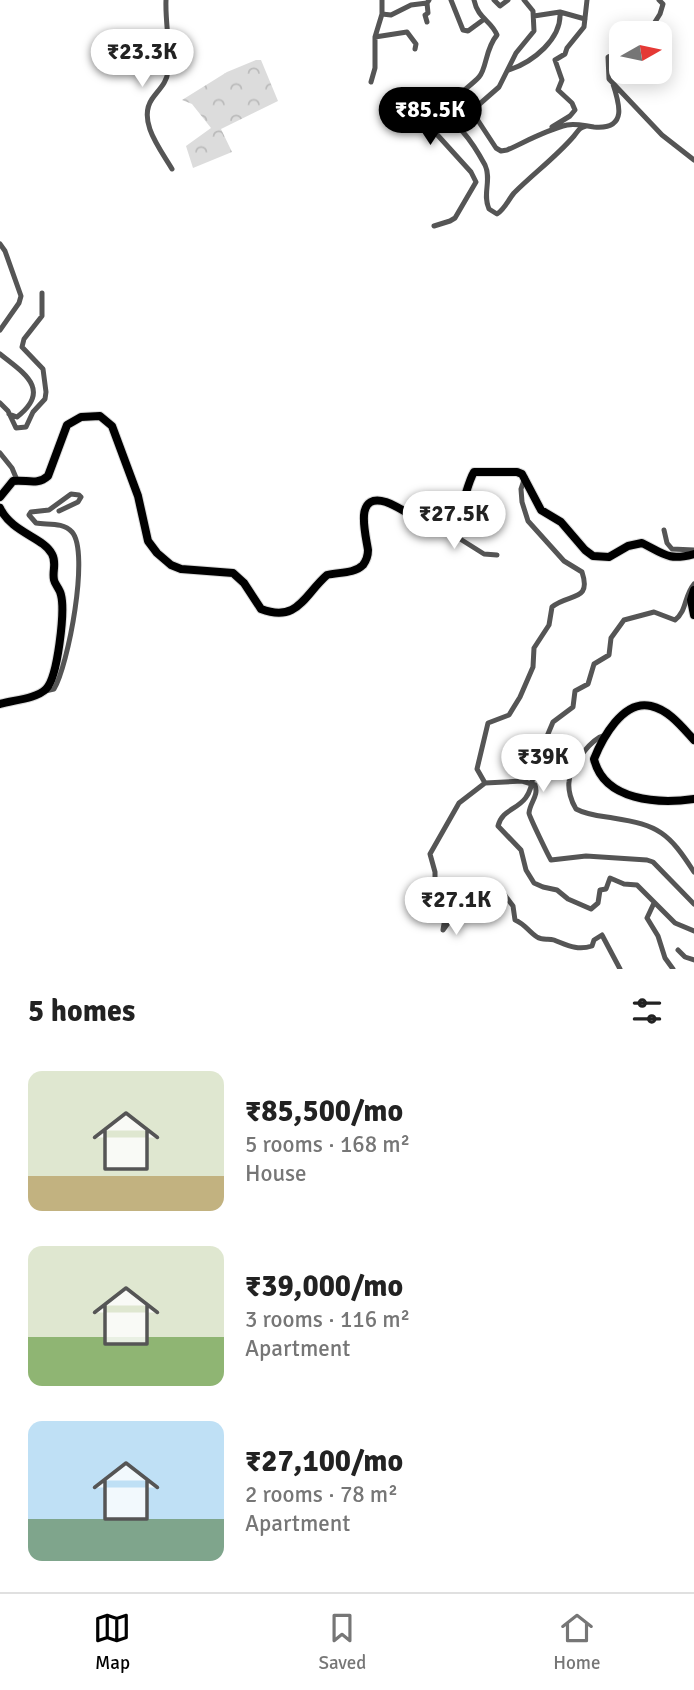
<!DOCTYPE html>
<meta charset="utf-8">
<style>
body{margin:0;font-family:Signika,sans-serif;background:#f6f6f6;color:#222;height:100vh;display:flex;flex-direction:column;font-size:26px;white-space:nowrap}
*{box-sizing:border-box;margin:0}
p{font-size:23px;color:#767676}
.icon{flex:none;width:38px;height:38px;fill:none;stroke:currentColor;stroke-width:2;stroke-linecap:round;stroke-linejoin:round}
.map{position:relative;height:969px;overflow:hidden}
.side{display:flex;flex-direction:column;background:#fff;flex:1}
.side>*{flex:none}
.needle{width:46px;rotate:81deg}
.fabs{position:absolute;left:609px;top:21px;display:grid;gap:14px}
.fabs a{display:grid;place-items:center;width:63px;height:63px;border-radius:14px;background:#fff;box-shadow:0 4px 18px #0003;font-size:35px}
.price{position:absolute;translate:-50% -60px;padding:0 16px;border-radius:24px;background:#fff;color:#222;font-size:23px;line-height:46px;filter:drop-shadow(0 2px 4px #0008)}
.price::after{content:'';position:absolute;left:50%;top:42px;width:21px;height:16px;margin-left:-10px;background:inherit;clip-path:polygon(0 0,100% 0,50% 100%)}
.price.selected{background:#000;color:#fff}
ul{padding:0;list-style:none}
li{display:flex;align-items:center;gap:21px;height:175px;padding:0 28px}
li span{display:grid;place-items:center;flex:none;width:196px;height:140px;border-radius:14px;color:#555}
li>.icon{margin-inline-start:auto}
span .icon{width:84px;height:84px;fill:#fffc;stroke-width:1}
li b{font-size:30px}
h2{display:flex;justify-content:space-between;align-items:center;height:84px;padding:0 28px;font-size:30px}
.tab-bar{display:flex;justify-content:space-around;align-items:center;height:98px;border-top:2px solid #e0e0e0;background:#fff;font-size:19px;color:#767676}
.tab-bar a{display:grid;justify-items:center;gap:4px}
.tab-bar .selected{color:#000}
.map>svg:first-child{display:block}
.forest{fill:url(#forest-crowns)}
.lines{fill:none;stroke-linecap:round;stroke-linejoin:round}
.primary-casing{stroke:#dbdbdb;stroke-width:10}
.street{stroke:#555;stroke-width:5}
.primary{stroke:#000;stroke-width:8}
</style>
<div class="map">
<svg width="694" height="969" viewBox="0 0 694 969">
<defs>
<pattern id="forest-crowns" width="20" height="18" patternUnits="userSpaceOnUse" patternTransform="scale(1.75)"><rect width="20" height="18" fill="#dcdcdc"/><path d="M2 6a3 3 0 1 1 6 0M12 15a3 3 0 1 1 6 0" fill="none" stroke="#bbb"/></pattern>
</defs>
<rect width="100%" height="100%" fill="#fff"/>
<path class="forest" d="M 256,60 L 261,60 L 278,101 L 221,129 L 232,152 L 193,168 L 186,146 L 211,128 L 192,104 L 182,100 L 227,72 Z"/>
<g class="lines">
<defs>
<path id="primary" d="M 0,497 L 13,481 C 26,479 37,486 48,476 L 67,425 L 81,417 L 100,416 L 112,426 L 138,496 L 148,541 L 157,553 L 171,565 L 181,569 L 233,573 L 244,583 L 261,609 C 298,623 304,595 327,575 C 338,572 354,574 363,565 C 366,561 368,555 368,550 C 366,535 353,492 386,502 C 400,507 415,518 428,526 C 464,535 462,492 474,472 L 517,472 L 522,474 L 541,510 L 561,522 L 585,550 L 593,556 L 609,557 L 628,546 L 642,543 C 664,554 668,561 694,554
M 0,508 C 12,533 43,537 52,554 C 57,563 52,571 54,580 C 55,585 60,589 61,595 C 65,611 58,677 46,689 C 36,699 13,700 0,704
M 694,590 L 691,600 L 694,615
M 694,740 C 682,727 669,710 651,706 C 623,699 602,739 594,759 C 604,801 658,804 694,799"/>
</defs>
<use href="#primary" class="primary-casing"/>
<path class="street" d="M 166,0 C 165,23 171,48 168,71 C 167,83 158,90 152,99 C 137,121 161,150 172,169
M 451,0 L 463,30 L 468,31 L 483,20
M 474,0 C 478,19 491,20 497,35 C 485,49 487,68 479,77 C 468,89 449,98 447,116 C 451,123 457,127 463,132 C 471,141 479,154 485,165 C 492,180 482,194 489,209 L 497,214 C 505,209 508,200 514,193 C 534,173 556,157 574,136 C 579,130 579,128 586,126
M 494,0 L 500,6 L 508,0
M 524,0 L 533,11 L 534,31 L 516,53 L 499,87 L 475,108 L 475,116 L 496,148 L 501,151 L 507,150 C 527,141 546,130 567,125 C 576,123 585,126 594,127 C 629,130 619,102 612,81
M 382,14 L 391,15 L 411,5 L 427,3 L 429,0
M 534,16 L 560,12 L 585,19
M 427,22 L 425,15 L 428,13 L 427,3
M 648,33 L 660,14 L 663,4 L 659,0
M 375,37 L 407,32 L 416,44 L 415,49
M 621,56 L 615,54 L 608,57 L 609,79 L 662,135 L 694,160
M 509,70 C 533,62 562,39 560,12
M 371,82 L 375,68 L 375,37 L 382,14 L 382,0
M 552,127 L 570,116 L 575,110 L 572,103 L 558,90 L 562,80 L 555,60 L 565,54 L 567,48 L 584,27 L 587,0
M 434,226 L 450,221 L 455,218 L 476,182 L 471,172 L 432,129 L 462,112 L 474,111
M 0,244 L 5,251 L 21,296 L 19,303 L 0,330
M 0,354 C 22,372 53,389 17,417 L 9,414
M 0,403 L 8,411 L 16,428 L 26,427 L 33,412 L 45,399 L 46,392 L 43,369 L 22,347 L 24,339 L 42,316 L 42,293
M 0,453 L 12,468 L 17,480
M 525,477 L 521,489 L 522,502 L 528,521 L 564,561 L 582,572 C 592,602 569,593 552,607 L 549,625 L 534,648 L 533,667 L 520,697 L 509,715 L 488,723 L 477,769 L 485,783 L 522,781 L 535,785 C 539,796 530,802 529,813 C 529,816 549,857 551,860 L 586,856 L 647,860 L 653,862 L 694,904
M 459,516 L 454,528 L 457,537 L 484,554 L 497,555
M 664,530 L 667,543 L 672,549 L 694,550
M 694,584 C 684,596 687,611 675,620 L 654,612 L 624,620 L 611,638 L 609,655 L 594,664 L 588,684 L 575,691 L 573,707 L 553,722 L 545,741 L 528,758 L 527,763 L 533,775 C 530,813 504,803 498,826 L 521,850 L 526,870 L 534,883 L 543,887 L 557,890 L 568,899 L 591,909 L 598,903 L 600,890 L 606,889 L 610,878 L 624,884 L 637,885 L 675,923 L 694,931
M 45,691 L 54,689 C 68,666 90,552 72,532 C 63,522 48,525 36,523 L 29,515 L 31,512 L 49,510 L 71,494 L 79,495 L 81,497 L 78,502 L 59,511
M 606,735 C 591,738 570,766 569,782 C 568,790 571,801 576,809 C 587,815 600,816 613,818 C 659,825 669,833 694,872
M 485,783 L 459,803 L 430,854 L 435,872 L 435,883 L 447,906 L 443,930 L 456,912 L 457,894 L 474,897 L 497,885 L 513,906 L 515,920 C 525,924 529,932 537,937 C 543,941 548,938 554,940 C 567,945 577,951 592,946 L 594,940 L 602,935 L 620,969
M 654,903 L 647,918 L 658,936 L 665,958 L 673,969
M 678,950 L 685,957 L 694,960"/>
<use href="#primary" class="primary"/>
</g>
</svg>
<div class="fabs">
<a><svg class="needle" viewBox="-14 -14 28 28"><path d="M0-13l5 13h-10z" fill="#e53935"/><path d="M0 13l5-13h-10z" fill="#767676"/></svg></a>
</div>
<b class="price" style="left:142px;top:89px">₹23.3K</b>
<b class="price selected" style="left:430px;top:147px">₹85.5K</b>
<b class="price" style="left:454px;top:551px">₹27.5K</b>
<b class="price" style="left:543px;top:794px">₹39K</b>
<b class="price" style="left:456px;top:937px">₹27.1K</b>
</div>
<section class="side">
<h2>5 homes<svg class="icon" aria-label="filters" viewBox="0 0 24 24"><path d="M4 7h16M4 17h16"/><circle cx="9" cy="7" r="2"/><circle cx="15" cy="17" r="2"/></svg></h2>
<ul>
<li><span style="background:linear-gradient(#dfe7d0 75%,#c2b280 0)"><svg class="icon" aria-label="home" viewBox="0 0 24 24"><path d="M3 11l9-7 9 7M6 9v11h12V9"/></svg></span><div><b>₹85,500/mo</b><p>5 rooms · 168 m²</p><p>House</p></div></li>
<li><span style="background:linear-gradient(#dfe7d0 65%,#8fb573 0)"><svg class="icon" aria-label="home" viewBox="0 0 24 24"><path d="M3 11l9-7 9 7M6 9v11h12V9"/></svg></span><div><b>₹39,000/mo</b><p>3 rooms · 116 m²</p><p>Apartment</p></div></li>
<li><span style="background:linear-gradient(#bfe0f5 70%,#7fa58c 0)"><svg class="icon" aria-label="home" viewBox="0 0 24 24"><path d="M3 11l9-7 9 7M6 9v11h12V9"/></svg></span><div><b>₹27,100/mo</b><p>2 rooms · 78 m²</p><p>Apartment</p></div></li>
</ul>
</section>
<nav class="tab-bar">
<a class="selected"><svg class="icon" aria-label="map" viewBox="0 0 24 24"><path d="M3 6l6-2 6 2 6-2v14l-6 2-6-2-6 2zM9 4v14M15 6v14"/></svg>Map</a>
<a><svg class="icon" aria-label="saved" viewBox="0 0 24 24"><path d="M7 4h10v16l-5-4-5 4z"/></svg>Saved</a>
<a><svg class="icon" aria-label="home" viewBox="0 0 24 24"><path d="M3 11l9-7 9 7M6 9v11h12V9"/></svg>Home</a>
</nav>
